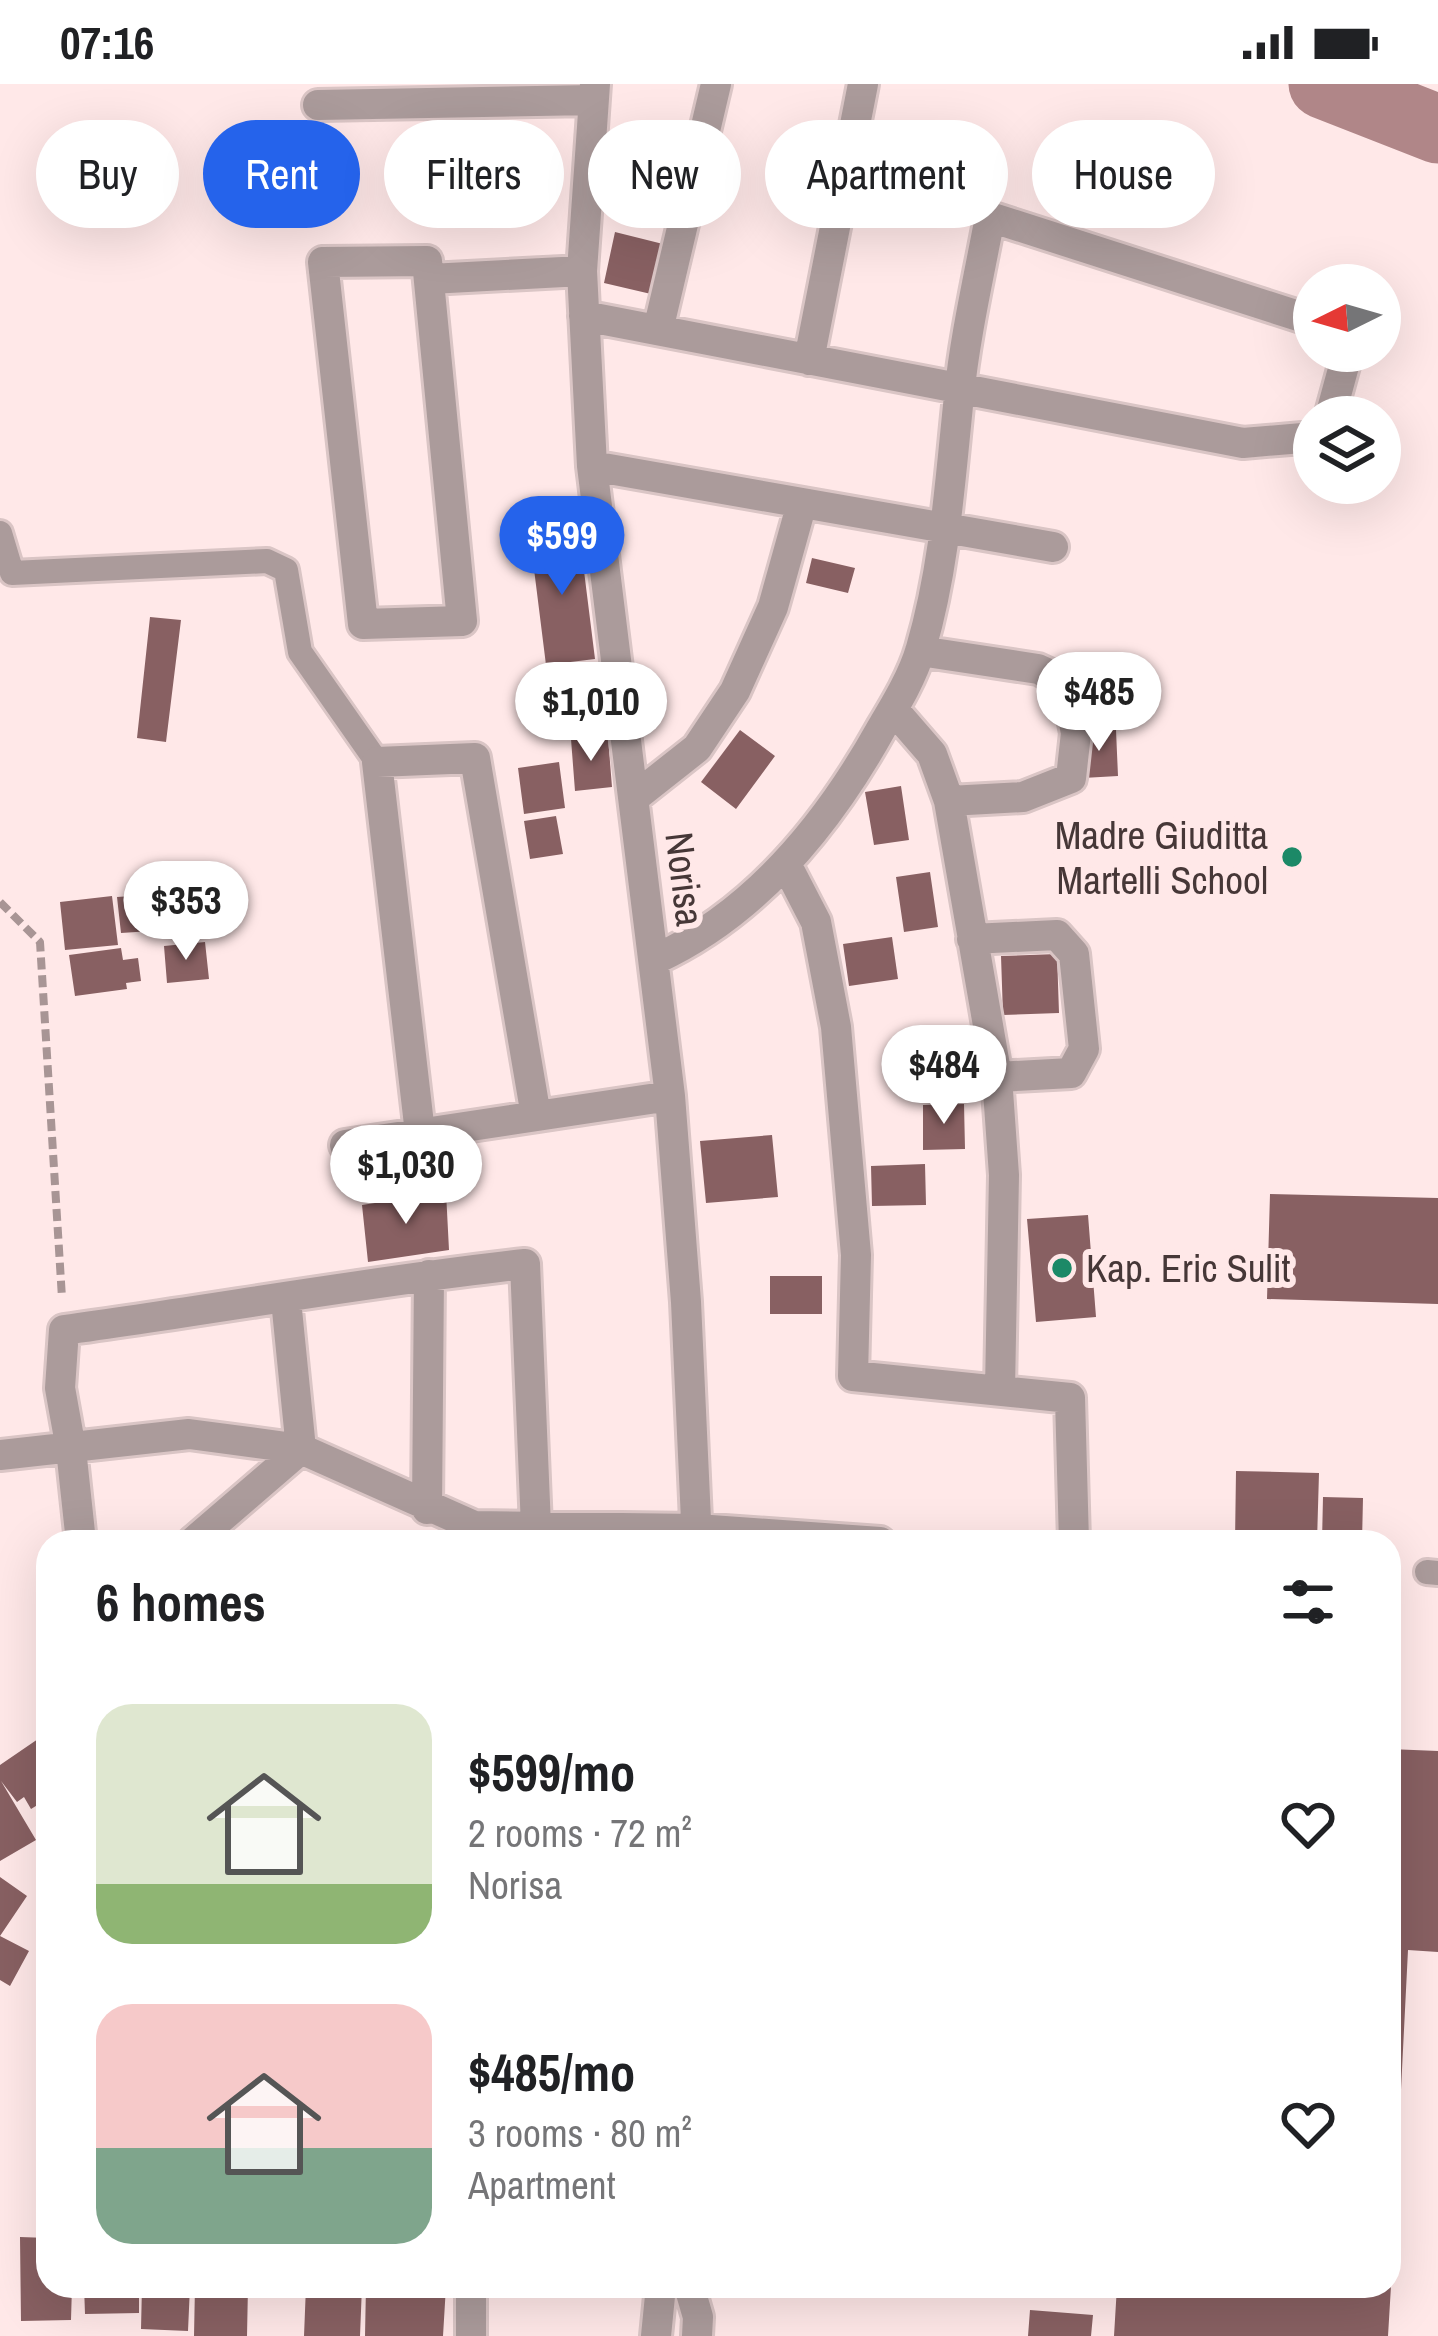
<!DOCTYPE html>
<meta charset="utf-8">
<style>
body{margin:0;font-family:"Archivo Narrow",sans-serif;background:#f2f2f2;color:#202124;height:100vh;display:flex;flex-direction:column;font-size:45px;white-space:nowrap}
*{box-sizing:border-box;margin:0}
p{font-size:39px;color:#757577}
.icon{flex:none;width:66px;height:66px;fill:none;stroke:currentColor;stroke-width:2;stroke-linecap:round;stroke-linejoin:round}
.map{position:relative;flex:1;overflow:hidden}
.details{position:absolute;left:36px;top:1446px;width:1365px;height:768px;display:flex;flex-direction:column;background:#fff;border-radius:36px;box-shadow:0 12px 48px #0002}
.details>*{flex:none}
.top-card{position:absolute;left:36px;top:36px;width:1368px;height:108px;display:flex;gap:24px}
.needle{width:78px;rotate:265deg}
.tools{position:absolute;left:1293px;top:180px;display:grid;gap:24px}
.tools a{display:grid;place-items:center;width:108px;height:108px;border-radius:50%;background:#fff;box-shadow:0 12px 48px #0002;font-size:60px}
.price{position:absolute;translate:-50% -102px;padding:0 27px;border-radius:42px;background:#fff;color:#222;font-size:39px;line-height:78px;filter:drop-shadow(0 3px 6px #0008)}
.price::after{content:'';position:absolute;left:50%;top:72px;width:36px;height:27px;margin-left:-18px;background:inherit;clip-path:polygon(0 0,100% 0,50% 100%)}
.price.selected{background:#2563eb;color:#fff}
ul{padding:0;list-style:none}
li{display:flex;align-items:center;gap:36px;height:300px;padding:0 60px}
li span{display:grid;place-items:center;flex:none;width:336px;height:240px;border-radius:36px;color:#555}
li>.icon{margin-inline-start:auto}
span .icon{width:144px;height:144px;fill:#fffc;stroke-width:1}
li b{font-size:51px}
h2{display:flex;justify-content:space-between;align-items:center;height:144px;padding:0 60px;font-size:51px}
.tag{padding:0 42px;border-radius:54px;background:#fff;box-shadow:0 12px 48px #0002;font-size:42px;line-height:108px}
.tag.selected{background:#2563eb;color:#fff}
.status{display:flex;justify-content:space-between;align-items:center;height:84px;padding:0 60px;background:#fff;direction:ltr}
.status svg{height:33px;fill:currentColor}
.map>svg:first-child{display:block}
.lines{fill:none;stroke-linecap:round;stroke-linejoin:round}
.river{stroke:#b08688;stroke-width:69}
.building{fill:#886062}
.service-casing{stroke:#dac5c5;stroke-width:30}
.minor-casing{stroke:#dac5c5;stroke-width:36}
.path{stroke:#a89595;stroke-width:8;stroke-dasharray:12 6;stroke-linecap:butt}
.service{stroke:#ab9b9b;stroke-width:24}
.minor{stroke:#ab9b9b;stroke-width:30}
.poi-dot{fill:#1c8967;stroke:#ffe8e8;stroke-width:4.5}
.labels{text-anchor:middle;stroke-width:12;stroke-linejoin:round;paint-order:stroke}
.poi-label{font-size:39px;fill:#463737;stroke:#ffe8e8;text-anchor:end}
.street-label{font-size:39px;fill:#463737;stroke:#ffe8e8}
</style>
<div class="status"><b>07:16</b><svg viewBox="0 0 49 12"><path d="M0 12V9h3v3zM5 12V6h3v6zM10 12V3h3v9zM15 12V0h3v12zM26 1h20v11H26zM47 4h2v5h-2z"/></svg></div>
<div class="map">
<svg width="1438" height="2252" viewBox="0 0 1438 2252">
<rect width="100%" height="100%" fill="#ffe8e8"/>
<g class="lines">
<path class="river" d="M 1323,0 L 1438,45"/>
</g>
<path class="building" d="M 874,62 L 917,72 L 911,97 L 868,88 Z
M 615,148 L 663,160 L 651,210 L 604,199 Z
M 579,447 L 595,575 L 546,581 L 530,453 Z
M 812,474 L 855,484 L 848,509 L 806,499 Z
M 150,533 L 181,536 L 166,658 L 137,654 Z
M 740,646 L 775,672 L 736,725 L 701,698 Z
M 1116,646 L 1118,692 L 1083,694 L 1080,648 Z
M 608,653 L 612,703 L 575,707 L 571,655 Z
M 559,678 L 565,724 L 524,730 L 518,684 Z
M 901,702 L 909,756 L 874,761 L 865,708 Z
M 556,732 L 563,770 L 530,775 L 524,737 Z
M 930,788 L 938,843 L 904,848 L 896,793 Z
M 147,811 L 151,847 L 121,849 L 117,813 Z
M 112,812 L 118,861 L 65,866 L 60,818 Z
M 892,853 L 898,895 L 849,902 L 843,860 Z
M 205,858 L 209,895 L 167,899 L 164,862 Z
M 121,864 L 123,876 L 138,874 L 141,897 L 126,899 L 127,905 L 75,912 L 69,871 Z
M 1057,870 L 1059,929 L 1003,931 L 1001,872 Z
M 964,1020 L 965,1065 L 923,1066 L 923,1021 Z
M 772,1051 L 778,1113 L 706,1119 L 700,1057 Z
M 925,1080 L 926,1121 L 872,1122 L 871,1082 Z
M 446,1108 L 449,1166 L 368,1178 L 362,1121 Z
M 1270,1110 L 1438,1114 L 1438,1220 L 1267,1215 Z
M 1088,1131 L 1096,1233 L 1036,1238 L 1027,1135 Z
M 770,1192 L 822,1192 L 822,1230 L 770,1230 Z
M 1236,1387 L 1319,1389 L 1317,1458 L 1235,1458 Z
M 1323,1413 L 1363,1414 L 1362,1458 L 1322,1458 Z
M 38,1655 L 48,1670 L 48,1723 L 44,1717 L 31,1725 L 24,1713 L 17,1718 L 1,1697 L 36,1756 L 0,1777 L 0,1681 Z
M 1389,1665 L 1438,1667 L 1438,1868 L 1408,1866 L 1393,2165 L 1389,2165 Z
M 0,1793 L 27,1812 L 0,1852 Z
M 0,1852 L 29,1867 L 10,1902 L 0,1896 Z
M 20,2153 L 48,2154 L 48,2202 L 72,2202 L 71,2236 L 21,2237 Z
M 84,2202 L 139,2202 L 139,2229 L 85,2230 Z
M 142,2202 L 190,2202 L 188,2247 L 141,2245 Z
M 195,2202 L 248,2202 L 247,2252 L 194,2252 Z
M 254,2202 L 301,2202 L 301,2209 L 255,2212 Z
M 306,2202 L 362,2202 L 360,2252 L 304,2252 Z
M 366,2202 L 446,2202 L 443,2252 L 365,2252 Z
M 1117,2202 L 1391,2202 L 1388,2252 L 1114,2252 Z
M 1030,2226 L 1093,2231 L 1091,2252 L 1028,2252 Z"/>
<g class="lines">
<defs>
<path id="service" d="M 0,449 L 12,489 L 267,477 L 286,486 L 300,568 L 377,678
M 1427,1488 L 1438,1489"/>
<path id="minor" d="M 595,0 L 582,187 L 592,382 L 670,1012 L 686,1218 L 697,1458
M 318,21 L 593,16
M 427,177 L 462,537 L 363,540 L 323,178 Z
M 430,195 L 582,187
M 584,232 L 1243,359 L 1314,353
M 658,246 L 716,0
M 809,276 L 863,0
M 1330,333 L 1348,267
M 592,382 L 1053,463
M 920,567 L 1038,585 L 1066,598 L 1076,649 L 1071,694 L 1023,713 L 949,717
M 893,625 L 932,670 L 949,717 L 997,993 L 1004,1091 L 1000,1306
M 635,713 L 697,664 L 735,607 L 773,523 L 802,419
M 786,780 L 816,838 L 836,943 L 856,1171 L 853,1292 L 1070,1314 L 1074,1458
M 972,855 L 1057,851 L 1074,870 L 1084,965 L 1071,989 L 997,993
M 656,875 C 756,829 828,740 881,645 C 896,620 913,592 921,564 C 945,482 950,397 959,312 C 965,252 979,192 990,133 L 1314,237
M 420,1049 L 377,678 L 475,674 L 536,1032
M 345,1061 L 670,1012
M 0,1371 L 189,1350 L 301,1365 L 474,1442 L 697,1445 L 880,1458
M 427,1425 L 429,1191
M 81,1458 L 71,1365 L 60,1304 L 64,1246 C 217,1225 371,1197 525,1180 L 536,1443
M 193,1458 L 301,1365 L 286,1216
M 689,2202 L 698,2233 L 697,2252
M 471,2252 L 471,2202
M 656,2252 L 661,2202"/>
</defs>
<use href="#service" class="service-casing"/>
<use href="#minor" class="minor-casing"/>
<path class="path" d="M 0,818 L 40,858 L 62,1214"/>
<use href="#service" class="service"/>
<use href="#minor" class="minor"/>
</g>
<g class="poi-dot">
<circle cx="1292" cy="773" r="12"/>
<circle cx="1062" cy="1184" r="12"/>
</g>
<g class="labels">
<g class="poi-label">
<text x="1268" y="765">Madre Giuditta<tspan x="1268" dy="45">Martelli School</tspan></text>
<text x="1086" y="1198" text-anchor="start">Kap. Eric Sulit</text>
</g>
<g class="street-label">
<text transform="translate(685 795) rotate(83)" y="14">Norisa</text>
</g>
</g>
</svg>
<div class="tools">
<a><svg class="needle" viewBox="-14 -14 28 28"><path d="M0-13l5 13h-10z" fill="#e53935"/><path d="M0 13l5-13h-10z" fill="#757577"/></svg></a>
<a><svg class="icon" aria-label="layers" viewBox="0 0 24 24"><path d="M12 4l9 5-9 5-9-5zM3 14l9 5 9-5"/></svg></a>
</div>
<b class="price selected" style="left:562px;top:514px">$599</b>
<b class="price" style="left:1099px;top:670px">$485</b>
<b class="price" style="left:591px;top:680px">$1,010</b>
<b class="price" style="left:186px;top:879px">$353</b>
<b class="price" style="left:944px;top:1043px">$484</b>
<b class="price" style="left:406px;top:1143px">$1,030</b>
<div class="top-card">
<a class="tag">Buy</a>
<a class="tag selected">Rent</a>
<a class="tag">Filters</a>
<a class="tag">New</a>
<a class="tag">Apartment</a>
<a class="tag">House</a>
</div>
<section class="details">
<h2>6 homes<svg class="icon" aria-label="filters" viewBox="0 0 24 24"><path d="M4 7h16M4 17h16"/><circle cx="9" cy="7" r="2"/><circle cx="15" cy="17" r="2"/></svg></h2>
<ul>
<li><span style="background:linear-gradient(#dfe7d0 75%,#8fb573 0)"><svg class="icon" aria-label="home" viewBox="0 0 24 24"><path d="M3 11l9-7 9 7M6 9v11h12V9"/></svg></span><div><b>$599/mo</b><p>2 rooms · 72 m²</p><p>Norisa</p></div><svg class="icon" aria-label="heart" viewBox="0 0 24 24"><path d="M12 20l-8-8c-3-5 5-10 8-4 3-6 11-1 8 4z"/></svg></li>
<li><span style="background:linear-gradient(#f6c9c9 60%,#7fa58c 0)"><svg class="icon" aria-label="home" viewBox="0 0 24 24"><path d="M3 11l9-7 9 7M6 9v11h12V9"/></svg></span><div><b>$485/mo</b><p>3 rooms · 80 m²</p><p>Apartment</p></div><svg class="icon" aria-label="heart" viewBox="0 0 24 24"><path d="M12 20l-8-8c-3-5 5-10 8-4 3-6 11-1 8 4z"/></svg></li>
</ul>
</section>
</div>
